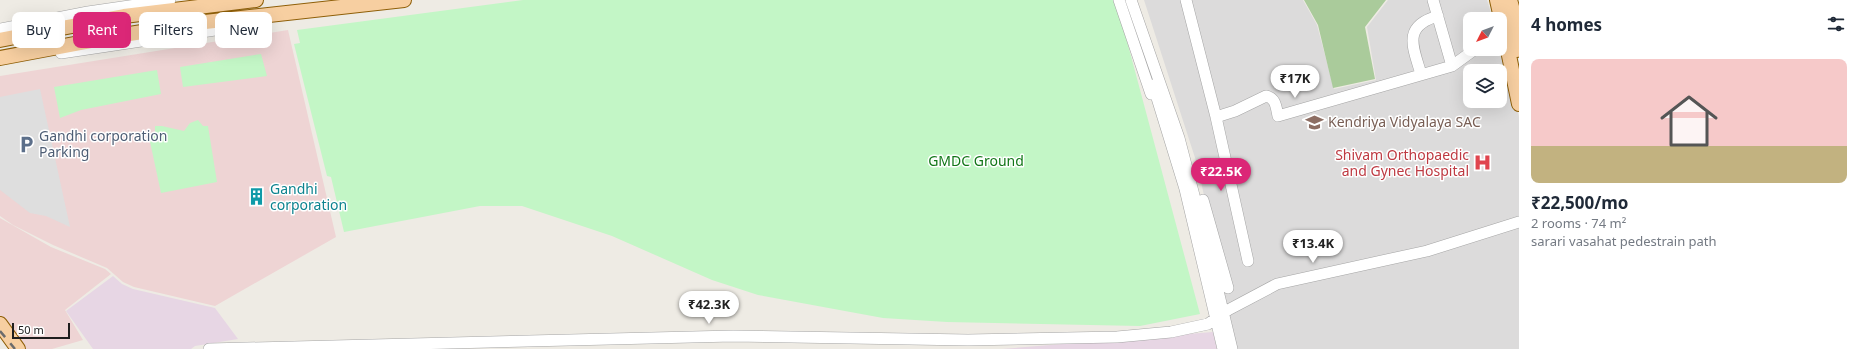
<!DOCTYPE html>
<meta charset="utf-8">
<style>
body{margin:0;font-family:"Noto Sans",sans-serif;background:#f2f2f3;color:#1f2937;height:100vh;display:flex;flex-direction:column;font-size:15px;white-space:nowrap}
*{box-sizing:border-box;margin:0}
p{font-size:13px;color:#747a83}
.icon{flex:none;width:22px;height:22px;fill:none;stroke:currentColor;stroke-width:2;stroke-linecap:round;stroke-linejoin:round}
.map{position:relative;flex:1;overflow:hidden}
.details{display:flex;flex-direction:column;background:#fff;width:340px}
.details>*{flex:none}
.guide{position:absolute;left:12px;top:12px;width:380px;height:36px;display:flex;gap:8px}
.needle{width:26px;rotate:228deg}
.tools{position:absolute;left:1463px;top:12px;display:grid;gap:8px}
.tools a{display:grid;place-items:center;width:44px;height:44px;border-radius:8px;background:#fff;box-shadow:0 4px 16px #0002;font-size:20px}
.scale{position:absolute;left:12px;bottom:10px;width:58px;box-sizing:border-box;padding-left:4px;border:2px solid #1e1e1e;border-top:0;font-size:11px;line-height:14px;white-space:nowrap;color:#1e1e1e;-webkit-text-stroke:3px #fff;paint-order:stroke}
.price{position:absolute;translate:-50% -34px;padding:0 9px;border-radius:14px;background:#fff;color:#222;font-size:13px;line-height:26px;filter:drop-shadow(0 1px 2px #0008)}
.price::after{content:'';position:absolute;left:50%;top:24px;width:12px;height:9px;margin-left:-6px;background:inherit;clip-path:polygon(0 0,100% 0,50% 100%)}
.price.active{background:#db2777;color:#fff}
ul{padding:0;list-style:none}
li{display:grid;align-content:center;gap:8px;height:212px;padding:0 12px}
li span{display:grid;place-items:center;height:124px;border-radius:8px;color:#555}
li>.icon{margin-inline-start:auto}
span .icon{width:72px;height:72px;fill:#fffc;stroke-width:1}
li b{font-size:17px}
h2{display:flex;justify-content:space-between;align-items:center;height:48px;padding:0 12px;font-size:17px}
.pill{padding:0 14px;border-radius:8px;background:#fff;box-shadow:0 4px 16px #0002;font-size:14px;line-height:36px}
.pill.active{background:#db2777;color:#fff}
main{display:flex;flex:1;min-height:0}
.map>svg:first-child{display:block}
.residential{fill:#dcdbdb;fill-rule:evenodd}
.commercial{fill:#eed4d4}
.industrial{fill:#e7d6e4}
.forest{fill:#aacb9b}
.park{fill:#c3f6c6}
.parking{fill:#dedede}
.lines{fill:none;stroke-linecap:round;stroke-linejoin:round}
.minor-casing{stroke:#a5a5a5;stroke-width:12}
.major-casing{stroke:#8f5f08;stroke-width:16}
.minor{stroke:#fff;stroke-width:11}
.major{stroke:#f7cfa1;stroke-width:14}
.rail{stroke:#6c6c6c;stroke-width:2.5;stroke-dasharray:8 8;stroke-linecap:butt}
.labels{text-anchor:middle;stroke-width:3;stroke-linejoin:round;paint-order:stroke}
.education-label{font-size:14px;fill:#785e54;stroke:#fff;text-anchor:start}
.service-label{font-size:14px;fill:#4e5e75;stroke:#fff;text-anchor:start}
.health-label{font-size:14px;fill:#be3a42;stroke:#fff;text-anchor:end}
.park-label{font-size:14px;fill:#117617;stroke:#fff}
.culture-label{font-size:14px;fill:#0d838f;stroke:#fff;text-anchor:start}
</style>
<main>
<div class="map">
<svg width="1519" height="349" viewBox="0 0 1519 349">
<rect width="100%" height="100%" fill="#eeebe4"/>
<path class="residential" d="M 1144,0 L 1303,0 L 1317,25 L 1334,89 L 1376,80 L 1367,27 L 1388,0 L 1487,0 L 1493,19 L 1470,19 L 1470,49 L 1500,49 L 1500,33 L 1503,37 L 1519,117 L 1519,349 L 1236,349 L 1198,167 ZM 1470,71 L 1500,71 L 1500,101 L 1470,101 Z"/>
<path class="commercial" d="M 288,30 L 336,237 L 215,306 L 134,287 L 123,282 L 107,268 L 53,245 L 13,225 L 0,216 L 0,76 Z
M 0,218 L 51,247 L 105,269 L 111,274 L 65,310 L 83,340 L 52,349 L 24,349 L 0,318 Z"/>
<path class="industrial" d="M 113,276 L 122,284 L 133,289 L 215,308 L 238,339 L 195,346 L 191,349 L 93,349 L 66,311 Z
M 1213,332 L 1217,349 L 1002,349 Z"/>
<path class="forest" d="M 1304,0 L 1386,0 L 1365,27 L 1375,79 L 1333,88 L 1318,25 Z"/>
<path class="park" d="M 523,0 L 1116,0 L 1200,314 L 1140,326 L 947,322 L 883,318 L 758,295 L 712,280 L 612,236 L 522,206 L 480,206 L 344,232 L 331,177 L 327,176 L 294,44 L 300,43 L 297,30 Z
M 261,54 L 267,76 L 183,87 L 180,67 Z
M 157,70 L 161,94 L 81,110 L 60,118 L 54,87 Z
M 198,120 L 203,126 L 208,126 L 217,182 L 161,193 L 149,137 L 155,133 L 155,126 L 162,126 L 184,131 L 190,123 Z"/>
<path class="parking" d="M 40,89 L 70,227 L 46,216 L 30,213 L 0,190 L 0,97 Z"/>
<g class="lines">
<defs>
<path id="minor" d="M 1119,0 L 1151,94
M 1131,0 L 1179,138 L 1208,249 L 1232,349
M 1186,0 L 1216,117 L 1235,111 L 1266,96 C 1276,98 1276,107 1278,116 L 1452,66 L 1474,50 L 1479,49
M 1433,0 L 1452,66
M 0,29 L 88,12 L 170,0
M 61,53 L 235,27 L 251,20
M 1421,74 C 1413,47 1402,26 1438,16
M 1153,85 L 1185,189 L 1223,349
M 1216,117 L 1248,261
M 1203,200 L 1228,288
M 209,349 L 733,336 L 968,340 L 1117,337 L 1171,332 L 1208,324 L 1228,310 L 1277,284 L 1427,251 L 1519,222"/>
<path id="major" d="M 1497,0 L 1505,36
M 1510,0 L 1516,21 L 1514,35 L 1517,50
M 1500,31 L 1505,36 L 1519,104
M 0,40 L 124,16 L 256,0
M 0,58 L 117,36 L 205,22 L 404,0
M 0,324 L 18,349"/>
</defs>
<use href="#minor" class="minor-casing"/>
<use href="#major" class="major-casing"/>
<use href="#minor" class="minor"/>
<use href="#major" class="major"/>
<path class="rail" d="M 0,331 L 15,349"/>
</g>
<defs>
<symbol id="school-bare" viewBox="-9 -9 18 18"><path d="M0-5L7-2L0 1L-7-2ZM-4 1L0 2.5L4 1V4Q0 6-4 4Z" fill="#8d6e63" stroke="#fff" stroke-width="2.5" paint-order="stroke"/></symbol>
<symbol id="parking-bare" viewBox="-9 -9 18 18"><path d="M-3.5-5.5H1a3.5 3.5 0 0 1 0 7H-1V5.5H-3.5ZM-1-3.4V-.6H.8a1.4 1.4 0 0 0 0-2.8Z" fill="#5c6f8a" stroke="#fff" stroke-width="2.5" paint-order="stroke"/></symbol>
<symbol id="hospital-bare" viewBox="-9 -9 18 18"><path d="M-5-5h3v3.5h4V-5h3V5h-3V1.5h-4V5h-3Z" fill="#e0444e" stroke="#fff" stroke-width="2.5" paint-order="stroke"/></symbol>
<symbol id="building-bare" viewBox="-9 -9 18 18"><path d="M-4-6H4V6H1V3H-1V6H-4ZM-2.5-4.3h1.7v1.8h-1.7ZM.8-4.3h1.7v1.8H.8ZM-2.5-1h1.7V.8h-1.7ZM.8-1h1.7V.8H.8Z" fill="#0f9aa8" stroke="#fff" stroke-width="2.5" paint-order="stroke"/></symbol>
</defs>
<g fill-rule="evenodd">
<use href="#school-bare" x="1302" y="110" width="25" height="25"/>
<use href="#parking-bare" x="14" y="132" width="25" height="25"/>
<use href="#hospital-bare" x="1470" y="150" width="25" height="25"/>
<use href="#building-bare" x="244" y="184" width="25" height="25"/>
</g>
<g class="labels">
<g class="education-label">
<text x="1328" y="127">Kendriya Vidyalaya SAC</text>
</g>
<g class="service-label">
<text x="39" y="141">Gandhi corporation<tspan x="39" dy="16">Parking</tspan></text>
</g>
<g class="health-label">
<text x="1469" y="160">Shivam Orthopaedic<tspan x="1469" dy="16">and Gynec Hospital</tspan></text>
</g>
<g class="park-label">
<text x="976" y="166">GMDC Ground</text>
</g>
<g class="culture-label">
<text x="270" y="194">Gandhi<tspan x="270" dy="16">corporation</tspan></text>
</g>
</g>
</svg>
<div class="tools">
<a><svg class="needle" viewBox="-14 -14 28 28"><path d="M0-13l5 13h-10z" fill="#e53935"/><path d="M0 13l5-13h-10z" fill="#747a83"/></svg></a>
<a><svg class="icon" aria-label="layers" viewBox="0 0 24 24"><path d="M12 4l9 5-9 5-9-5zM3 14l9 5 9-5"/></svg></a>
</div>
<div class="scale">50 m</div>
<b class="price" style="left:1295px;top:99px">₹17K</b>
<b class="price active" style="left:1221px;top:192px">₹22.5K</b>
<b class="price" style="left:1313px;top:264px">₹13.4K</b>
<b class="price" style="left:709px;top:325px">₹42.3K</b>
<div class="guide">
<a class="pill">Buy</a>
<a class="pill active">Rent</a>
<a class="pill">Filters</a>
<a class="pill">New</a>
</div>
</div>
<section class="details">
<h2>4 homes<svg class="icon" aria-label="filters" viewBox="0 0 24 24"><path d="M4 7h16M4 17h16"/><circle cx="9" cy="7" r="2"/><circle cx="15" cy="17" r="2"/></svg></h2>
<ul>
<li><span style="background:linear-gradient(#f6c9c9 70%,#c2b280 0)"><svg class="icon" aria-label="home" viewBox="0 0 24 24"><path d="M3 11l9-7 9 7M6 9v11h12V9"/></svg></span><div><b>₹22,500/mo</b><p>2 rooms · 74 m²</p><p>sarari vasahat pedestrain path</p></div></li>
</ul>
</section>
</main>
